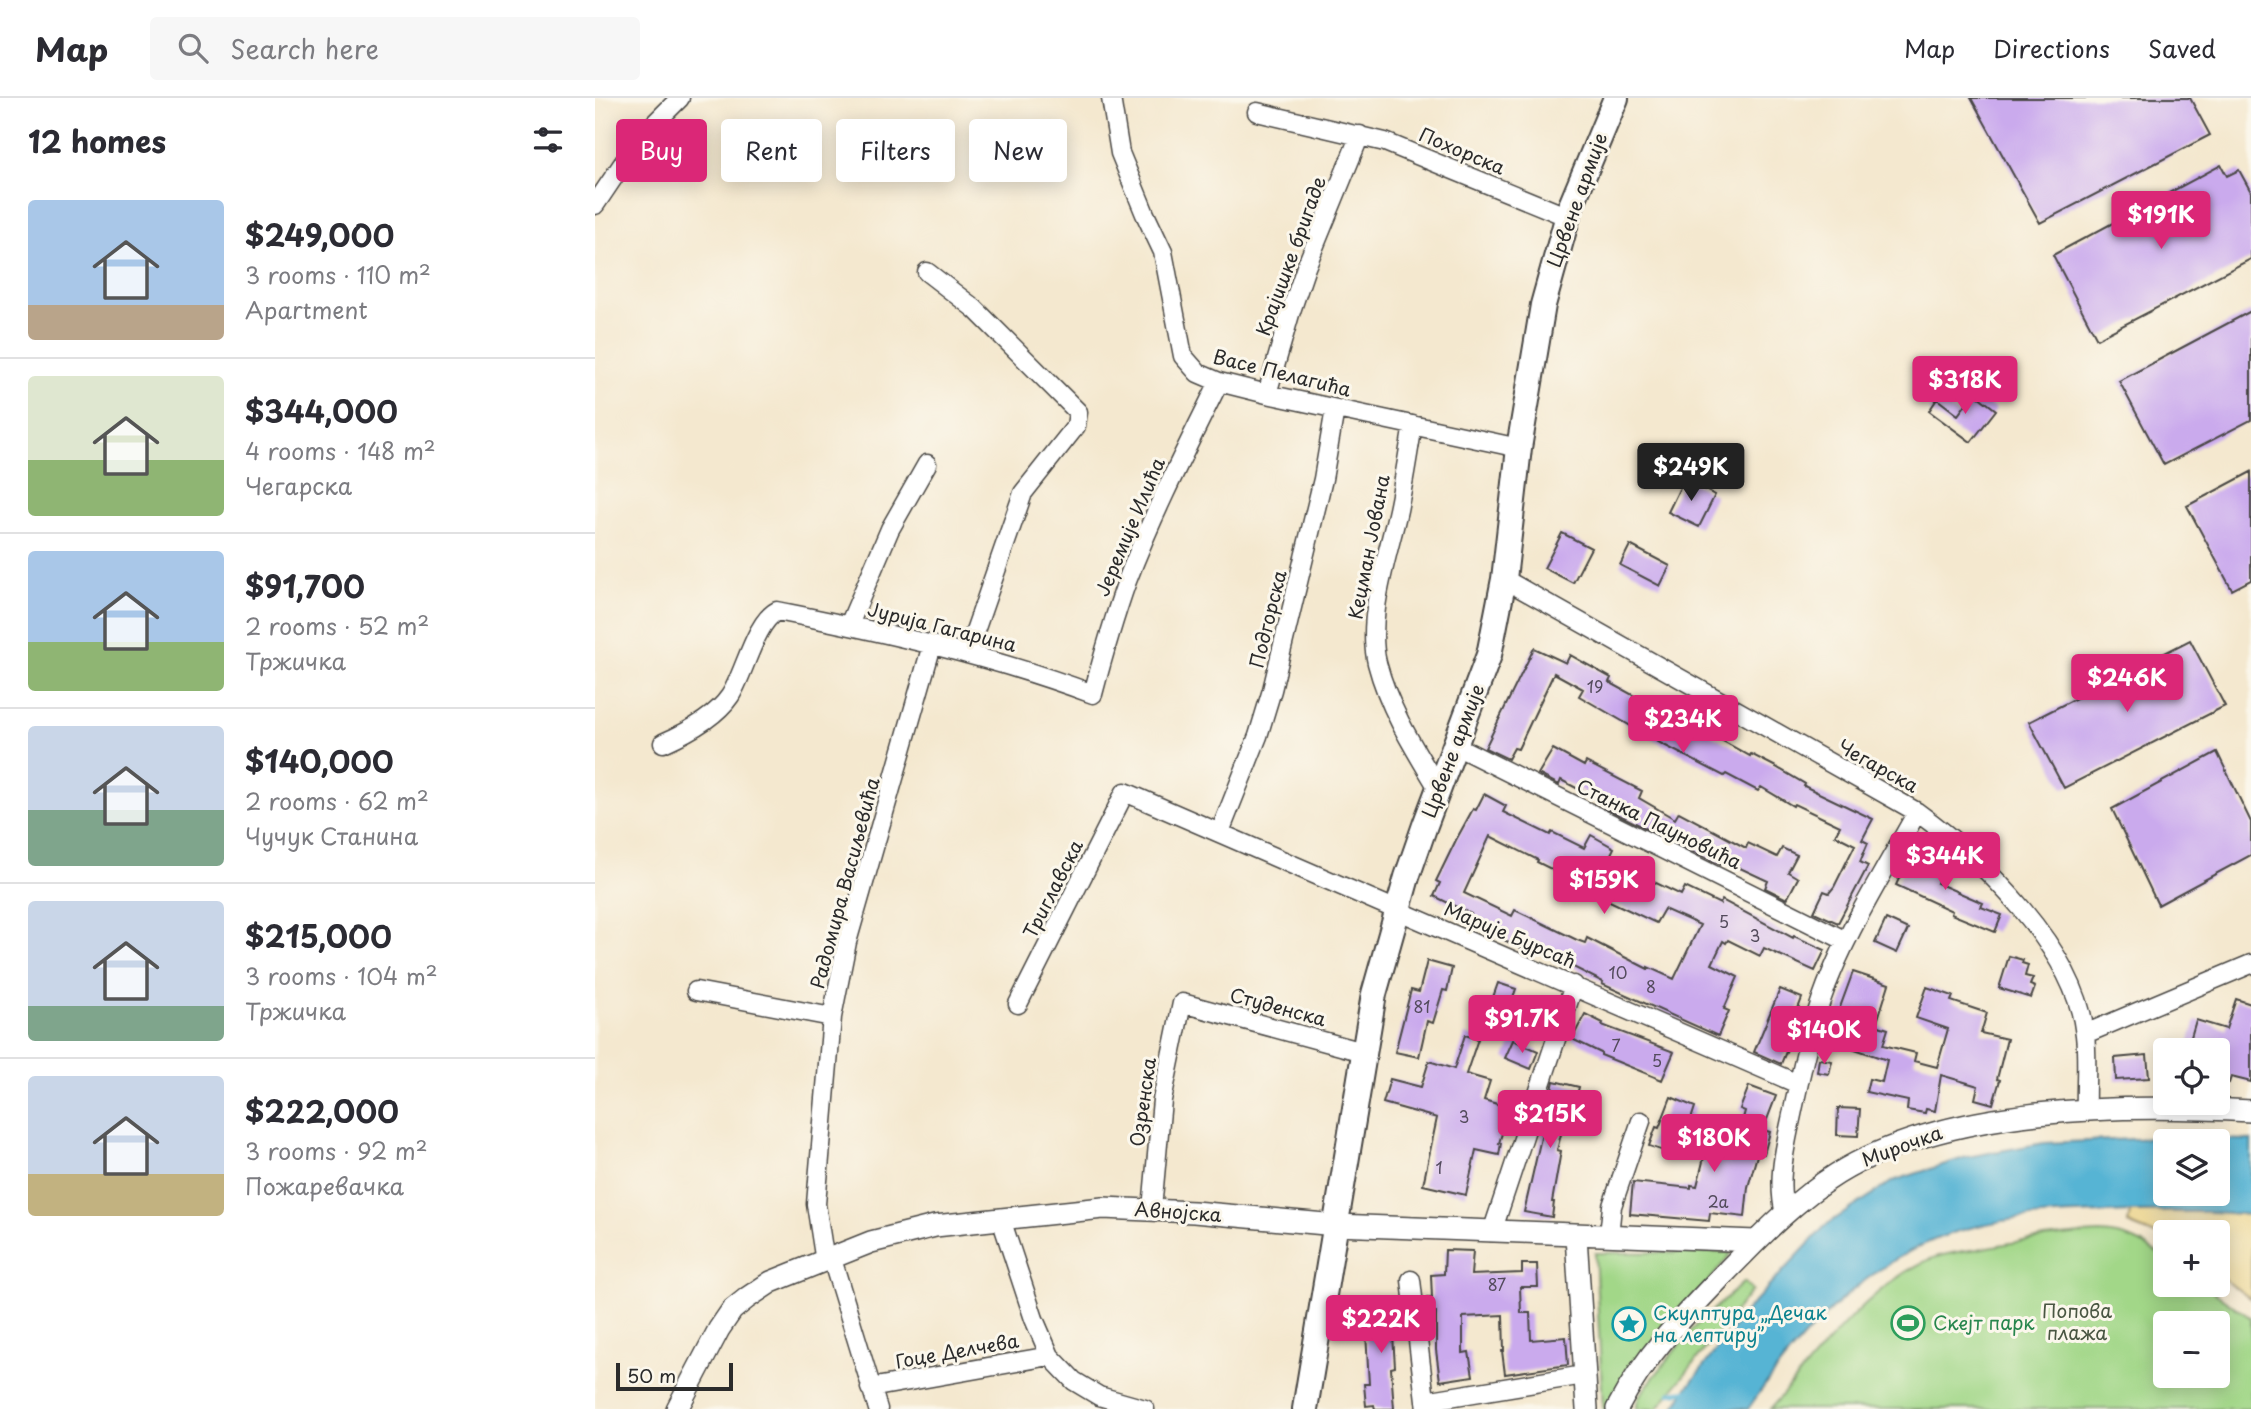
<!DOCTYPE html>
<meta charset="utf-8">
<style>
body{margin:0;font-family:"Playpen Sans",sans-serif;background:#f7f7f7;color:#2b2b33;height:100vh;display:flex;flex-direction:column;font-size:26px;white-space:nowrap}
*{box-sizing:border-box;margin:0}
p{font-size:23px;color:#7c7c81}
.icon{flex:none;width:38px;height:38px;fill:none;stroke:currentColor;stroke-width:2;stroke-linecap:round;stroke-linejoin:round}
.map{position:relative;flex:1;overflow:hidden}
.sheet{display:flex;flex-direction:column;background:#fff;width:595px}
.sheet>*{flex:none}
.guide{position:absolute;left:21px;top:21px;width:665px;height:63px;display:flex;gap:14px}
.tools{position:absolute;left:1558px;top:940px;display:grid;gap:14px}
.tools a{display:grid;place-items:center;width:77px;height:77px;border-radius:7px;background:#fff;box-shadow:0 4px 18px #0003;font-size:35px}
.scale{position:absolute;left:21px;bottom:18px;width:117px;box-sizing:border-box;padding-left:7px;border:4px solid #2b2b2b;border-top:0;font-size:19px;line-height:24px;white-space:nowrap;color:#2b2b2b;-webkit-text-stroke:5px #fbf7ec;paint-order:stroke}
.price{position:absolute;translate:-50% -60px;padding:0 16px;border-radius:7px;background:#db2777;color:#fff;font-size:23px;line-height:46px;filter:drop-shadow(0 2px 4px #0008)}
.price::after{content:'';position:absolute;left:50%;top:42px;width:21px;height:16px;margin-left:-10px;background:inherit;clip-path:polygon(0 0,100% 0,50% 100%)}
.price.selected{background:#222;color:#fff}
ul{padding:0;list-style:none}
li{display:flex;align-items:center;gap:21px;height:175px;padding:0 28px}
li+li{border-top:2px solid #e1e1e2}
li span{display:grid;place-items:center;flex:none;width:196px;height:140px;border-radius:7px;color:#555}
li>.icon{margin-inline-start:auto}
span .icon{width:84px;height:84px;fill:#fffc;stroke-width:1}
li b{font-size:30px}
h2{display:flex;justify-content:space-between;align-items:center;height:84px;padding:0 28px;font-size:30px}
.tag{padding:0 24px;border-radius:7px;background:#fff;box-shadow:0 4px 18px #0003;font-size:24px;line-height:63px}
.tag.selected{background:#db2777;color:#fff}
header{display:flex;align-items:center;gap:42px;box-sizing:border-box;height:98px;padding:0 35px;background:#fff;border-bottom:2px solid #e1e1e2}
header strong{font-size:33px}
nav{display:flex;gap:38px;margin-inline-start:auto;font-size:24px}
.search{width:490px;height:63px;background:#f7f7f7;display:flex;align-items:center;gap:18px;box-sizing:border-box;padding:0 24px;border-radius:7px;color:#7c7c81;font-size:26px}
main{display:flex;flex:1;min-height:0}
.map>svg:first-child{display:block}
.green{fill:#a2d788;stroke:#66815a;stroke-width:2;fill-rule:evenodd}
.sand{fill:#eeda9e;stroke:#8c8264;stroke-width:2}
.water{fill:#56b4d4;stroke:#407080;stroke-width:2;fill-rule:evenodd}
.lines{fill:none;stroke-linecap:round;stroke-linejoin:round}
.stream{stroke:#56b4d4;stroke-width:4.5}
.building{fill:#caaaed;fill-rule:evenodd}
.minor-casing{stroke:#494744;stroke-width:21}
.tertiary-casing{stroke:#494744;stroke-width:24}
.secondary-casing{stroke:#494744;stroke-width:28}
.minor{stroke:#fff;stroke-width:18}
.tertiary{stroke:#fff;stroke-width:21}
.secondary{stroke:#fff;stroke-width:24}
.labels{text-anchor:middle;stroke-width:6;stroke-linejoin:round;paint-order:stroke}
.number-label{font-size:16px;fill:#534b5c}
.street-label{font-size:19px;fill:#2b2b2b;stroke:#fbf7ec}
.park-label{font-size:19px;fill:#495642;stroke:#fbf7ec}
.culture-label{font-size:19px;fill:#0d838f;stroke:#fbf7ec;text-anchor:start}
.leisure-label{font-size:19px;fill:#27864d;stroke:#fbf7ec;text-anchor:start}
</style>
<header>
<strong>Map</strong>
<div class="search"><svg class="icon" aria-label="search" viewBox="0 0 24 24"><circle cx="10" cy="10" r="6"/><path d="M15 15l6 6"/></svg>Search here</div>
<nav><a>Map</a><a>Directions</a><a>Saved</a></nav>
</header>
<main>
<section class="sheet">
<h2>12 homes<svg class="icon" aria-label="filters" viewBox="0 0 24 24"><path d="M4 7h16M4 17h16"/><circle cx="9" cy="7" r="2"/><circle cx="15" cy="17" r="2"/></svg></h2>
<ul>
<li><span style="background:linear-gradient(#a9c7e8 75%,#b9a48a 0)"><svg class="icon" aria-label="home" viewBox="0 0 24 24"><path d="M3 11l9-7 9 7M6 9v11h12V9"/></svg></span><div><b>$249,000</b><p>3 rooms · 110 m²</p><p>Apartment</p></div></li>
<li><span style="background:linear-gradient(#dfe7d0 60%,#8fb573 0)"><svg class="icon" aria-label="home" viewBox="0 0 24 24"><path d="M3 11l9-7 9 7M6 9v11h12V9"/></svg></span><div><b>$344,000</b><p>4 rooms · 148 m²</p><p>Чегарска</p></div></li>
<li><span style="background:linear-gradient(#a9c7e8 65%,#8fb573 0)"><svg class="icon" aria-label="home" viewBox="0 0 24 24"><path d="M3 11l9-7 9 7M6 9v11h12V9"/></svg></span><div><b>$91,700</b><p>2 rooms · 52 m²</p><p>Тржичка</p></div></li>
<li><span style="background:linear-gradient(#c9d6e8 60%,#7fa58c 0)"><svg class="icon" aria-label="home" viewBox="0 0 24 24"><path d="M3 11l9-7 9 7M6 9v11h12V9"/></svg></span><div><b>$140,000</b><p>2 rooms · 62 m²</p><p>Чучук Станина</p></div></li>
<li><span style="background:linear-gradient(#c9d6e8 75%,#7fa58c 0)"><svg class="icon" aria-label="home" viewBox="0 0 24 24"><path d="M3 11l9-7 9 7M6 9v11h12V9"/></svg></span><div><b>$215,000</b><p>3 rooms · 104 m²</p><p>Тржичка</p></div></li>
<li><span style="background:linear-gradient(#c9d6e8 70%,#c2b280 0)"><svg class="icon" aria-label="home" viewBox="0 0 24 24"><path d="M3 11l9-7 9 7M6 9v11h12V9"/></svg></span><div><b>$222,000</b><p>3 rooms · 92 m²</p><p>Пожаревачка</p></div></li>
</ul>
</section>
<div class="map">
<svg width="1656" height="1311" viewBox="0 0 1656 1311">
<rect width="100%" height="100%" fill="#fbf7ec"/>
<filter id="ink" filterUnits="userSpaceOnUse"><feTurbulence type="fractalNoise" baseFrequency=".0143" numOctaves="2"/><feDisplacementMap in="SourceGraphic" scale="14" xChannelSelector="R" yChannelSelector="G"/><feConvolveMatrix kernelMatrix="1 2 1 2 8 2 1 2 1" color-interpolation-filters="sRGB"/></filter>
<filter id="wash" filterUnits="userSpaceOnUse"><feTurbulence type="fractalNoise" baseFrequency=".00686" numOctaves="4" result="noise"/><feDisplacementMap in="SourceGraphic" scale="28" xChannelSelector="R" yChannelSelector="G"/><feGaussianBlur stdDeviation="1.57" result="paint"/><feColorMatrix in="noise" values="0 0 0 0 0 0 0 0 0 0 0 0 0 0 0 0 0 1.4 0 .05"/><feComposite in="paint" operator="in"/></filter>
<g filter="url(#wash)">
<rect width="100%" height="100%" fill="#f4e8cf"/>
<path class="green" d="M 1505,1135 C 1532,1136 1548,1145 1570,1160 L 1570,1186 L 1608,1187 L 1656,1220 L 1656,1311 L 1175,1311 C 1218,1262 1274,1187 1335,1161 C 1350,1155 1367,1153 1383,1151 C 1423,1143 1464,1137 1505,1135 ZM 1622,1225 L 1622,1278 L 1570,1278 L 1570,1225 Z
M 1137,1154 L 1014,1311 L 1008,1311 L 1000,1155 Z
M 1149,1184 L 1157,1192 L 1062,1311 L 1041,1311 L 1044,1298 L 1097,1231 Z"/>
<path class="sand" d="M 1535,1114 L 1626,1114 L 1656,1117 L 1656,1201 L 1622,1176 L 1622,1134 L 1570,1134 L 1570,1141 L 1533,1126 Z"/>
<path class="water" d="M 1562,1040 L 1656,1042 L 1656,1117 C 1609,1112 1560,1113 1512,1115 C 1466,1116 1420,1118 1375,1130 C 1281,1153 1206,1233 1153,1311 L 1079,1311 L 1089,1294 L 1150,1214 L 1231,1127 L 1298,1083 L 1372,1059 L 1449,1045 ZM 1570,1043 L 1622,1043 L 1622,1096 L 1570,1096 Z"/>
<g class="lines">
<path class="stream" d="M 1075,1295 L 1095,1293"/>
</g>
<g id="blocks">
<path class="building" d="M 1376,0 L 1595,0 L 1615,37 L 1445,125 Z
M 1626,67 L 1632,78 L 1644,72 L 1656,94 L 1656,161 L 1502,241 L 1458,157 Z
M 1656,213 L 1656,322 L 1569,367 L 1524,283 Z
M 1379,295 L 1401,312 L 1376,344 L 1334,313 L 1342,301 L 1363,317 Z
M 1656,374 L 1656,482 L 1637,492 L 1592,408 Z
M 1089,381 L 1120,397 L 1104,429 L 1073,414 Z
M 967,435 L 996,450 L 978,485 L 949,470 Z
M 1035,447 L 1075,468 L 1065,488 L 1025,467 Z
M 1595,542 L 1630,608 L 1469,690 L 1434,624 Z
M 939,550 L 971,565 L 975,557 L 1016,580 L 1014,584 L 1061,610 L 1063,607 L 1155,658 L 1156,656 L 1181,669 L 1210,686 L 1209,688 L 1278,721 L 1267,742 L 1273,745 L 1265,764 L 1273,768 L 1243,825 L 1219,814 L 1229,793 L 1234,795 L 1239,789 L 1260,747 L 1240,737 L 1245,728 L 1199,706 L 1198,708 L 1166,689 L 1163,693 L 1131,676 L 1129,678 L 1067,646 L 984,598 L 988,591 L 959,575 L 923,651 L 919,650 L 913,661 L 890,650 Z
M 958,651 L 989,668 L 991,664 L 1047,693 L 1044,700 L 1080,721 L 1084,714 L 1151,750 L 1153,745 L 1182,759 L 1187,750 L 1202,757 L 1193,774 L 1203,780 L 1192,801 L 1170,790 L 1173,783 L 1128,762 L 1125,767 L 1010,710 L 1012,706 L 966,682 L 964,687 L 943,676 Z
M 1622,654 L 1656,724 L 1656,757 L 1563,807 L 1517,711 Z
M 889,696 L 911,708 L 908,714 L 955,737 L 957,734 L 989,750 L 996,737 L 1019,750 L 1013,762 L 1086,797 L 1090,789 L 1125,806 L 1127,802 L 1198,840 L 1199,838 L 1230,852 L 1220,873 L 1169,850 L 1165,858 L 1133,842 L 1131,845 L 1128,843 L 1117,866 L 1143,879 L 1129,911 L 1134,913 L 1123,938 L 1007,886 L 1008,884 L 931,845 L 928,851 L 905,840 L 907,837 L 874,821 L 876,816 L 839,798 L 845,785 L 841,783 L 861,742 L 878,711 L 881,712 ZM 895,738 L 943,762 L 942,764 L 962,774 L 967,764 L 1012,787 L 1006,799 L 1061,825 L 1069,811 L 1105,827 L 1079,881 L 1053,869 L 1053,871 L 992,840 L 990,845 L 982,842 L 920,812 L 917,818 L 869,795 Z
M 1342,751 L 1356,758 L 1342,785 L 1388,805 L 1386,809 L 1407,817 L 1400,834 L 1356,816 L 1357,813 L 1301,787 L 1314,759 L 1333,769 Z
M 1291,821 L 1313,831 L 1302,855 L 1280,845 Z
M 1414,858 L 1428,862 L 1427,865 L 1433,867 L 1430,878 L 1438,880 L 1435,887 L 1440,889 L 1436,900 L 1404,890 Z
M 832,863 L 857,870 L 852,893 L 848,892 L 838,925 L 832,923 L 824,959 L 800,954 L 816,892 L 824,894 Z
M 1258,874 L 1294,886 L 1281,927 L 1293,931 L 1288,947 L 1321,955 L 1319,963 L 1342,969 L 1353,931 L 1321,920 L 1332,889 L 1358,898 L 1356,903 L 1392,915 L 1386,935 L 1412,941 L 1402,981 L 1405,982 L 1398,1006 L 1380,1001 L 1383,988 L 1346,977 L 1340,1013 L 1331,1011 L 1330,1015 L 1312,1012 L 1313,1003 L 1271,994 L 1274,981 L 1287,984 L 1292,962 L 1233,942 Z
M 903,885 L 921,891 L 916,906 L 922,908 L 913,934 L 889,925 Z
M 1185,891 L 1207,900 L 1193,937 L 1197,939 L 1186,966 L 1159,954 Z
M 1641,901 L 1656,906 L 1656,984 L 1636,979 L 1634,985 L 1622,982 L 1625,955 L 1622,952 L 1594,946 L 1601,922 L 1631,931 Z
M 990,916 L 1008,925 L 1007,927 L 1079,954 L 1067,982 L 1006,957 L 1006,955 L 977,941 Z
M 870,937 L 883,941 L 871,976 L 895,983 L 889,1002 L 915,1010 L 904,1045 L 906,1045 L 904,1057 L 881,1052 L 871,1097 L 828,1087 L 842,1020 L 788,1005 L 795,981 L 826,989 L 834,963 L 859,971 Z
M 918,942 L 943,953 L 936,971 L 910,960 Z
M 1552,957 L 1554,980 L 1521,982 L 1520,960 Z
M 1224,961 L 1237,963 L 1234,976 L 1222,974 Z
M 959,983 L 984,989 L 976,1021 L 970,1020 L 962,1052 L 966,1053 L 957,1104 L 959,1104 L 957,1119 L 929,1114 Z
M 1154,988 L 1181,998 L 1168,1032 L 1175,1034 L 1169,1056 L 1163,1054 L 1153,1089 L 1150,1119 L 1115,1115 L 1114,1123 L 1035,1116 L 1038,1084 L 1096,1090 L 1096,1087 L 1102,1088 L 1111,1051 L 1138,1057 L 1150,1013 L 1145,1011 Z
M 1076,999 L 1100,1009 L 1084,1058 L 1054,1048 L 1061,1029 L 1064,1030 Z
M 1243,1010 L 1265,1011 L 1263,1038 L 1242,1037 Z
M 850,1152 L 878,1153 L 876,1177 L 927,1175 L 927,1166 L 942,1166 L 943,1189 L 925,1189 L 926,1215 L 935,1215 L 936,1242 L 971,1239 L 973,1267 L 910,1276 L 907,1253 L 909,1253 L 908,1217 L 868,1219 L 868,1255 L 874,1254 L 878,1278 L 845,1283 L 841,1252 L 841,1214 L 831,1214 L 831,1200 L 837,1200 L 836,1177 L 849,1176 Z
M 800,1201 L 802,1221 L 797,1221 L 800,1269 L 796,1270 L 799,1311 L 780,1311 L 779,1307 L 771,1308 L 769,1286 L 774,1286 L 771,1235 L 774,1235 L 772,1219 L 776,1218 L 775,1204 Z"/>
</g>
</g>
<g filter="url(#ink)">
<use href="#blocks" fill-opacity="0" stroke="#494744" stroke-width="2"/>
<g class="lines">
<defs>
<path id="minor" d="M 516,0 L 525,55 L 550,116 L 568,154 L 588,258 L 603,275 L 624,284 L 672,296 L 924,350
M 662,14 L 790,44 L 973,119
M 0,107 L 45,40 L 85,0
M 332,174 L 380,211 L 483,314 L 481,328 L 428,395 L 372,556
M 672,296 L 695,216 L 711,169 L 765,37
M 818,327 C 813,355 809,384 803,412 C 793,458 771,518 782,565 C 794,611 819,650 843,690
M 909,481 L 1322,714 C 1387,761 1482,853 1490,937 C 1493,962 1490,988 1491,1013
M 254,527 L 295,431 L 332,366
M 68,645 C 91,635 120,620 135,598 C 149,577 160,524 182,513 C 289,534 396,558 498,596 C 508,558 519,520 532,483 C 558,415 592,349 624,284
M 859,647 L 1251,843
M 625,734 L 663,638 L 677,592 L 728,381 L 740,311
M 101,893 L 237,919
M 423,906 L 530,694 L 1203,986
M 1490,936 L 1656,866
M 557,1111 L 567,1002 L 587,905 L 768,954
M 1190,1116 C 1181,1081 1191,1046 1198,1012 C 1208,965 1218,918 1237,874 C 1260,819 1293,767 1322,714
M 406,1121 L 439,1221 L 455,1258 L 479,1283 L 504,1298 L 550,1311
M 897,1134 L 979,887
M 1014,1138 L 1017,1108 L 1046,1023
M 237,1161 L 283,1311
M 230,1164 L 221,1106 L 237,919 L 252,844 L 337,547
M 816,1182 L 831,1311
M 275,1290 L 455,1258
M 830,1303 L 989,1277"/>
<path id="tertiary" d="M 981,1138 L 992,1311
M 82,1311 L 124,1231 L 137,1212 L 152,1200 L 176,1184 L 276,1144 L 340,1128 L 508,1110 L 599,1114 L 741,1127 L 1161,1143
M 1022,1311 C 1049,1258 1090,1216 1131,1174 C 1165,1139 1200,1102 1242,1076 C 1354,1007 1527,1006 1656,1013"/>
<path id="secondary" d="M 710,1311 L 779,896 L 812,779 L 830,727 L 894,557 L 909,481 L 924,350 L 948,207 L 975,110 L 1021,0"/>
</defs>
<use href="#minor" class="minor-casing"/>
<use href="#tertiary" class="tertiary-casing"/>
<use href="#secondary" class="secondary-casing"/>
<use href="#minor" class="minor"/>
<use href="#tertiary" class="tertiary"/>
<use href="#secondary" class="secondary"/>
</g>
</g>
<defs>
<symbol id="stadium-ring" viewBox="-11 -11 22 22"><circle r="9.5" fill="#fbf7ec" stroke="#2e9e5b" stroke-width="1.5"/><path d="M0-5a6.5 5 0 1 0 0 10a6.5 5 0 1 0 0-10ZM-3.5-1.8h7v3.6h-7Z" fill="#2e9e5b"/></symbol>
<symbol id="sight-ring" viewBox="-11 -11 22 22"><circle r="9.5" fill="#fbf7ec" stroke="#0f9aa8" stroke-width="1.5"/><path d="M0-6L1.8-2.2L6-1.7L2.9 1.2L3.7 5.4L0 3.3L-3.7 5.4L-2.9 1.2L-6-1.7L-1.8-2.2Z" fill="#0f9aa8"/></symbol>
</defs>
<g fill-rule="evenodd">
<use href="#stadium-ring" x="1294" y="1206" width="38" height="38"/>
<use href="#sight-ring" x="1015" y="1207" width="38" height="38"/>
</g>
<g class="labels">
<g class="number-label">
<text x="1000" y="595">19</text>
<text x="1129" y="830">5</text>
<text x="1160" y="844">3</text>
<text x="1023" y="881">10</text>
<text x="1056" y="895">8</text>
<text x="827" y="915">81</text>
<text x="1021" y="954">7</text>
<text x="1062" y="969">5</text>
<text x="869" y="1025">3</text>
<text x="844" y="1076">1</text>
<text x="1123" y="1110">2a</text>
<text x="902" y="1193">87</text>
</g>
<g class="street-label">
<text transform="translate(867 53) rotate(23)" y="7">Похорска</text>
<text transform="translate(982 102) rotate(-70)" y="7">Црвене армије</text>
<text transform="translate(696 158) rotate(-70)" y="7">Крајишке бригаде</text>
<text transform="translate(687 275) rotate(14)" y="7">Васе Пелагића</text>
<text transform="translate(535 429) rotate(-67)" y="7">Јеремије Илића</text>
<text transform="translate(774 449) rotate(-79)" y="7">Кецман Јована</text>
<text transform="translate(673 521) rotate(-76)" y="7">Подгорска</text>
<text transform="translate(347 529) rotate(14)" y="7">Јурија Гагарина</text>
<text transform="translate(858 653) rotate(-69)" y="7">Црвене армије</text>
<text transform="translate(1283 668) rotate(29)" y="7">Чегарска</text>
<text transform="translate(1064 726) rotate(26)" y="7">Станка Пауновића</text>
<text transform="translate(250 785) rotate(-75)" y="7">Радомира Васиљевића</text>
<text transform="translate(458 791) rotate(-63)" y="7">Триглавска</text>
<text transform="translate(915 837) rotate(23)" y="7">Марије Бурсаћ</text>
<text transform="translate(683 909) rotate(15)" y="7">Студенска</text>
<text transform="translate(548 1004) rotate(-82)" y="7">Озренска</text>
<text transform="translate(1307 1048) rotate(-20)" y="7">Мирочка</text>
<text transform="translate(583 1114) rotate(4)" y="7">Авнојска</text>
<text transform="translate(362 1253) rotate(-10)" y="7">Гоце Делчева</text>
</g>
<g class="park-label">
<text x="1482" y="1220">Попова<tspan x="1482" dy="22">плажа</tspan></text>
</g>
<g class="culture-label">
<text x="1058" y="1222">Скулптура „Дечак<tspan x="1058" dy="22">на лептиру”</tspan></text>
</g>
<g class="leisure-label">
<text x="1338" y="1232">Скејт парк</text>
</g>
</g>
</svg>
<div class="tools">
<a><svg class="icon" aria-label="locate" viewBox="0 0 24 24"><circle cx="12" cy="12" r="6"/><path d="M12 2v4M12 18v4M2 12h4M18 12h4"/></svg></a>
<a><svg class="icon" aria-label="layers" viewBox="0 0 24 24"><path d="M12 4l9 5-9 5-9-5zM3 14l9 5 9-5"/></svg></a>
<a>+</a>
<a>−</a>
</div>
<div class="scale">50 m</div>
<b class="price" style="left:1566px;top:153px">$191K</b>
<b class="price" style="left:1370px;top:318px">$318K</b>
<b class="price selected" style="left:1096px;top:405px">$249K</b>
<b class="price" style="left:1532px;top:616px">$246K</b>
<b class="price" style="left:1088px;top:657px">$234K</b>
<b class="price" style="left:1350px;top:794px">$344K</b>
<b class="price" style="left:1009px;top:818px">$159K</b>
<b class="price" style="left:927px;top:957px">$91.7K</b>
<b class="price" style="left:1229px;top:968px">$140K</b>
<b class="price" style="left:955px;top:1052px">$215K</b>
<b class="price" style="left:1119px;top:1076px">$180K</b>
<b class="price" style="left:786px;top:1257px">$222K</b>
<div class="guide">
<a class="tag selected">Buy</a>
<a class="tag">Rent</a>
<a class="tag">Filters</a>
<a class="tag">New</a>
</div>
</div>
</main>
